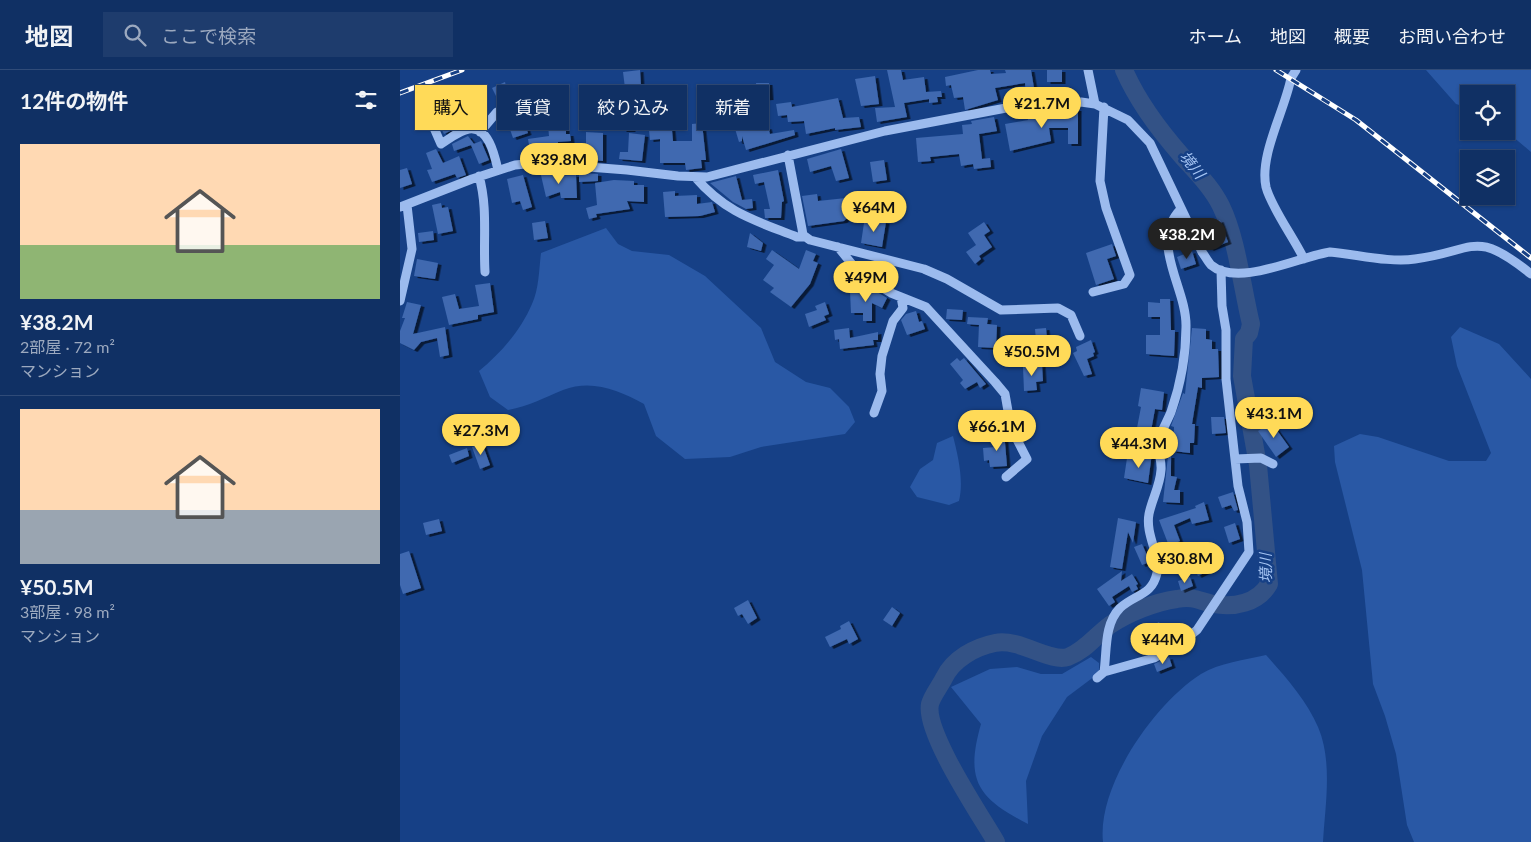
<!DOCTYPE html>
<html lang="ja">
<meta charset="utf-8">
<style>
body{margin:0;font-family:Lato,"Noto Sans JP",sans-serif;background:#1e3c6d;color:#f1f3f6;height:100vh;display:flex;flex-direction:column;font-size:19px;white-space:nowrap}
*{box-sizing:border-box;margin:0}
p{font-size:16px;color:#9ca9bf}
.icon{flex:none;width:28px;height:28px;fill:none;stroke:currentColor;stroke-width:2;stroke-linecap:round;stroke-linejoin:round}
.map{position:relative;flex:1;overflow:hidden}
.side{display:flex;flex-direction:column;background:#103064;width:400px}
.side>*{flex:none}
.guide{position:absolute;left:15px;top:15px;width:475px;height:45px;display:flex;gap:10px}
.buttons{position:absolute;left:1060px;top:15px;display:grid;gap:10px}
.buttons a{display:grid;place-items:center;width:55px;height:55px;border-radius:0px;background:#103064;box-shadow:0 1px 4px #0004,0 0 0 1px #304b78;font-size:25px}
.price{position:absolute;translate:-50% -42px;padding:0 11px;border-radius:18px;background:#ffda58;color:#111;font-size:16px;line-height:32px;filter:drop-shadow(0 1px 2px #0008)}
.price::after{content:'';position:absolute;left:50%;top:30px;width:15px;height:11px;margin-left:-8px;background:inherit;clip-path:polygon(0 0,100% 0,50% 100%)}
.price.active{background:#222;color:#fff}
ul{padding:0;list-style:none}
li{display:grid;align-content:center;gap:10px;height:265px;padding:0 20px}
li+li{border-top:1px solid #304b78}
li span{display:grid;place-items:center;height:155px;border-radius:0px;color:#555}
li>.icon{margin-inline-start:auto}
span .icon{width:90px;height:90px;fill:#fffc;stroke-width:1}
li b{font-size:21px}
h2{display:flex;justify-content:space-between;align-items:center;height:60px;padding:0 20px;font-size:21px}
.tag{padding:0 18px;border-radius:0px;background:#103064;box-shadow:0 1px 4px #0004,0 0 0 1px #304b78;font-size:18px;line-height:45px}
.tag.active{background:#ffda58;color:#111}
header{display:flex;align-items:center;gap:30px;box-sizing:border-box;height:70px;padding:0 25px;background:#103064;border-bottom:1px solid #304b78}
header strong{font-size:24px}
nav{display:flex;gap:28px;margin-inline-start:auto;font-size:18px}
.search{width:350px;height:45px;background:#1e3c6d;display:flex;align-items:center;gap:12px;box-sizing:border-box;padding:0 18px;border-radius:0px;color:#9ca9bf;font-size:19px}
main{display:flex;flex:1;min-height:0}
.map>svg:first-child{display:block}
.green{fill:#2958a5}
.lines{fill:none;stroke-linecap:round;stroke-linejoin:round}
.river{stroke:#335286;stroke-width:18}
.building{fill:#3f69b0;filter:url(#shadow)}
.minor{stroke:#9cbbee;stroke-width:9}
.rail-casing{stroke:#fff;stroke-width:5}
.rail{stroke:#164086;stroke-width:3;stroke-dasharray:9;stroke-linecap:butt}
.labels{text-anchor:middle;stroke-width:5;stroke-linejoin:round;paint-order:stroke}
.water-label{font-size:15px;font-style:italic;fill:#a7c6f5;stroke:#164086}
</style>
<header>
<strong>地図</strong>
<div class="search"><svg class="icon" aria-label="search" viewBox="0 0 24 24"><circle cx="10" cy="10" r="6"/><path d="M15 15l6 6"/></svg>ここで検索</div>
<nav><a>ホーム</a><a>地図</a><a>概要</a><a>お問い合わせ</a></nav>
</header>
<main>
<section class="side">
<h2>12件の物件<svg class="icon" aria-label="filters" viewBox="0 0 24 24"><path d="M4 7h16M4 17h16"/><circle cx="9" cy="7" r="2"/><circle cx="15" cy="17" r="2"/></svg></h2>
<ul>
<li><span style="background:linear-gradient(#ffd9b3 65%,#8fb573 0)"><svg class="icon" aria-label="home" viewBox="0 0 24 24"><path d="M3 11l9-7 9 7M6 9v11h12V9"/></svg></span><div><b>¥38.2M</b><p>2部屋 · 72 m²</p><p>マンション</p></div></li>
<li><span style="background:linear-gradient(#ffd9b3 65%,#9aa5b1 0)"><svg class="icon" aria-label="home" viewBox="0 0 24 24"><path d="M3 11l9-7 9 7M6 9v11h12V9"/></svg></span><div><b>¥50.5M</b><p>3部屋 · 98 m²</p><p>マンション</p></div></li>
</ul>
</section>
<div class="map">
<svg width="1131" height="772" viewBox="0 0 1131 772">
<defs>
<filter id="shadow"><feDropShadow dx="3.5" dy="2" stdDeviation="0" flood-color="#0009"/></filter>
</defs>
<rect width="100%" height="100%" fill="#164086"/>
<path class="green" d="M 1026,0 L 1131,0 L 1131,82 L 1106,61 L 1106,24 L 1069,24 L 1069,38 L 1056,34 Z
M 206,158 L 218,174 L 232,181 L 269,185 L 305,206 L 361,258 L 375,292 L 406,312 L 430,318 L 449,337 L 455,352 L 445,364 L 361,377 L 330,387 L 285,389 L 256,366 L 244,334 C 218,320 192,309 163,320 C 143,328 130,336 108,340 L 90,327 L 79,301 C 101,283 121,260 132,234 C 139,219 139,199 141,183 Z
M 1060,257 L 1099,274 L 1131,309 L 1131,772 L 1014,772 L 1007,755 L 996,684 L 985,646 L 973,614 L 962,500 L 935,392 L 934,376 L 960,364 L 978,367 L 1049,391 L 1086,391 L 1091,383 L 1057,296 L 1051,267 Z
M 553,366 C 558,386 564,410 559,431 L 549,435 L 517,427 L 510,417 L 520,399 L 533,390 L 537,373 Z
M 866,585 C 885,606 907,631 918,657 C 933,692 925,736 923,772 L 703,772 C 697,716 754,634 801,604 C 819,593 845,590 866,585 Z
M 691,587 L 699,593 L 699,603 L 667,627 L 642,666 L 626,711 L 628,754 C 577,728 565,710 581,654 L 551,617 L 590,599 L 617,597 L 641,604 L 662,604 Z"/>
<g class="lines">
<path class="river" d="M 596,772 C 581,746 524,662 530,634 C 532,626 540,616 544,608 C 553,589 575,577 595,573 C 620,568 650,593 668,587 C 685,581 696,565 710,555 C 728,543 755,532 777,529 C 794,526 799,531 813,534 C 834,538 858,533 869,514 L 858,395 L 842,306 L 844,269 L 849,263 L 851,254 C 842,217 837,169 821,136 C 811,116 795,101 781,85 C 760,61 737,30 724,0"/>
</g>
<path class="building" d="M 240,0 L 241,16 L 225,18 L 223,2 Z
M 487,0 L 501,0 L 503,10 L 524,7 L 526,22 L 541,21 L 542,27 L 537,27 L 538,32 L 529,33 L 529,29 L 504,33 L 507,47 L 477,52 L 475,38 L 495,37 Z
M 578,0 L 590,0 L 591,4 L 606,3 L 605,0 L 631,0 L 634,18 L 648,17 L 649,28 L 626,30 L 625,13 L 595,18 L 598,30 L 565,40 L 563,27 L 554,28 L 551,15 L 546,16 L 545,7 Z
M 647,0 L 662,0 L 662,12 L 647,12 Z
M 475,6 L 479,34 L 461,36 L 455,9 Z
M 105,12 L 106,16 L 110,14 L 128,63 L 113,68 L 104,42 L 92,18 Z
M 356,13 L 369,13 L 370,28 L 357,29 Z
M 39,22 L 46,32 L 51,30 L 54,36 L 63,30 L 75,49 L 44,64 L 35,46 L 28,46 L 26,40 L 22,42 L 18,34 Z
M 232,28 L 232,60 L 223,60 L 224,29 Z
M 438,28 L 443,48 L 459,47 L 461,57 L 435,60 L 435,58 L 406,64 L 404,51 L 388,52 L 387,45 L 378,46 L 376,34 L 391,32 L 392,37 Z
M 333,38 L 341,38 L 341,50 L 351,47 L 355,61 L 368,57 L 370,64 L 394,60 L 395,65 L 346,80 L 342,66 L 342,71 L 339,72 L 333,52 Z
M 667,39 L 678,39 L 678,74 L 668,74 L 668,58 L 649,58 L 651,71 L 610,81 L 605,54 L 628,50 L 627,43 L 667,43 Z
M 151,43 L 166,43 L 166,64 L 170,64 L 171,71 L 158,72 L 158,84 L 131,87 L 128,69 L 149,66 L 148,55 L 152,55 Z
M 594,47 L 597,61 L 579,64 L 582,89 L 590,88 L 591,97 L 574,99 L 573,94 L 561,96 L 559,84 L 530,87 L 531,91 L 518,92 L 516,68 L 563,64 L 562,55 L 572,54 L 571,51 Z
M 271,50 L 273,71 L 292,71 L 292,54 L 302,53 L 306,90 L 301,90 L 302,98 L 286,100 L 285,93 L 260,93 L 260,69 L 250,70 L 249,60 L 262,59 L 261,51 Z
M 186,62 L 203,63 L 203,91 L 192,90 L 192,81 L 186,80 Z
M 229,63 L 245,65 L 242,91 L 219,89 L 220,82 L 228,82 Z
M 68,66 L 74,74 L 54,81 L 52,74 Z
M 81,71 L 89,90 L 79,94 L 71,75 Z
M 36,79 L 43,93 L 59,86 L 66,105 L 57,108 L 55,104 L 32,112 L 27,100 L 32,99 L 26,83 Z
M 441,79 L 449,108 L 436,111 L 431,96 L 410,102 L 407,89 Z
M 484,90 L 487,110 L 473,112 L 470,92 Z
M 7,98 L 12,114 L 0,118 L 0,100 Z
M 152,100 L 153,106 L 176,105 L 177,128 L 161,128 L 160,122 L 146,127 L 140,101 Z
M 378,100 L 384,131 L 382,132 L 381,148 L 365,148 L 364,139 L 370,139 L 364,112 L 355,114 L 353,105 Z
M 179,103 L 198,104 L 198,111 L 179,112 Z
M 123,105 L 132,137 L 123,140 L 120,131 L 112,133 L 107,109 Z
M 336,106 L 342,130 L 352,129 L 353,138 L 346,139 L 333,132 L 310,113 Z
M 214,110 L 234,111 L 234,115 L 244,115 L 244,132 L 227,131 L 230,139 L 196,144 L 197,147 L 189,149 L 186,138 L 197,135 L 195,113 Z
M 275,121 L 275,126 L 297,125 L 297,134 L 312,132 L 315,142 L 300,146 L 265,147 L 263,122 Z
M 417,124 L 418,131 L 446,128 L 448,147 L 444,151 L 408,156 L 402,126 Z
M 41,133 L 42,138 L 48,137 L 53,161 L 38,164 L 32,135 Z
M 476,150 L 486,152 L 482,177 L 461,173 L 464,153 Z
M 820,150 L 828,172 L 810,179 L 802,157 Z
M 145,151 L 148,168 L 134,170 L 132,153 Z
M 584,152 L 590,161 L 584,165 L 592,177 L 579,186 L 581,189 L 575,194 L 566,182 L 576,175 L 568,163 Z
M 33,161 L 34,170 L 19,172 L 18,163 Z
M 350,163 L 363,173 L 361,181 L 347,177 Z
M 712,174 L 716,186 L 707,189 L 714,209 L 696,215 L 686,183 Z
M 372,180 L 399,199 L 406,180 L 416,184 L 413,191 L 418,193 L 410,214 L 391,237 L 370,222 L 374,218 L 363,210 L 374,195 L 366,189 Z
M 792,181 L 796,194 L 781,199 L 777,187 Z
M 17,189 L 38,193 L 35,209 L 14,206 Z
M 90,213 L 94,242 L 78,245 L 78,249 L 49,255 L 42,227 L 55,224 L 59,239 L 79,236 L 75,215 Z
M 474,220 L 487,228 L 482,238 L 472,233 L 472,251 L 463,251 L 463,243 L 451,243 L 450,221 Z
M 760,229 L 770,229 L 771,260 L 775,260 L 774,286 L 746,284 L 746,265 L 760,265 L 760,247 L 748,247 L 748,232 L 760,233 Z
M 7,232 L 21,235 L 13,264 L 45,257 L 49,285 L 40,287 L 37,268 L 21,272 L 14,280 L 0,273 L 0,261 L 5,248 L 2,248 Z
M 425,232 L 429,244 L 424,246 L 426,250 L 409,257 L 405,244 L 417,240 L 415,236 Z
M 547,239 L 563,240 L 562,250 L 546,249 Z
M 516,241 L 519,252 L 522,251 L 525,259 L 507,265 L 501,250 L 506,244 Z
M 568,247 L 588,248 L 587,254 L 597,255 L 596,278 L 578,277 L 579,255 L 567,254 Z
M 449,258 L 450,268 L 478,262 L 478,270 L 473,270 L 474,275 L 440,279 L 439,269 L 435,270 L 434,260 Z
M 646,258 L 649,289 L 641,290 L 640,278 L 629,279 L 628,270 L 636,270 L 635,259 Z
M 792,258 L 806,259 L 806,269 L 812,270 L 812,279 L 818,279 L 819,307 L 802,308 L 802,318 L 798,317 L 792,354 L 795,354 L 794,373 L 790,373 L 790,383 L 773,381 L 774,357 L 771,356 L 783,323 L 785,324 Z
M 691,270 L 695,282 L 693,283 L 694,286 L 687,289 L 692,304 L 684,306 L 673,283 L 677,281 L 676,277 Z
M 557,288 L 560,291 L 564,288 L 586,314 L 580,318 L 577,312 L 565,319 L 560,313 L 563,310 L 550,294 Z
M 642,295 L 643,311 L 636,312 L 637,320 L 624,321 L 623,297 Z
M 741,318 L 764,322 L 762,340 L 755,339 L 751,361 L 737,358 L 741,337 L 738,336 Z
M 811,347 L 824,347 L 826,363 L 812,364 Z
M 871,352 L 889,377 L 876,387 L 858,361 Z
M 604,361 L 607,396 L 590,397 L 589,390 L 584,391 L 583,378 L 596,377 L 594,362 Z
M 82,373 L 90,395 L 80,399 L 72,377 Z
M 67,378 L 69,386 L 52,393 L 49,385 Z
M 744,381 L 752,383 L 748,413 L 724,408 L 727,388 L 743,391 Z
M 768,386 L 771,386 L 771,406 L 777,407 L 774,420 L 780,420 L 780,433 L 763,432 Z
M 833,422 L 838,440 L 834,441 L 831,435 L 822,438 L 818,427 Z
M 804,432 L 809,450 L 792,454 L 790,448 L 774,455 L 780,471 L 769,476 L 759,450 L 796,438 L 795,436 Z
M 718,448 L 736,452 L 733,473 L 728,462 L 722,499 L 710,497 Z
M 39,449 L 42,461 L 26,465 L 23,453 Z
M 835,453 L 840,469 L 829,473 L 824,457 Z
M 742,474 L 750,492 L 742,495 L 734,477 Z
M 797,476 L 808,501 L 798,506 L 791,490 L 784,493 L 780,484 Z
M 9,481 L 21,518 L 3,524 L 0,515 L 0,484 Z
M 722,501 L 721,511 L 732,504 L 738,514 L 736,515 L 738,519 L 732,522 L 729,516 L 712,527 L 715,532 L 709,536 L 697,519 Z
M 790,507 L 793,516 L 781,521 L 778,511 Z
M 348,530 L 357,548 L 348,554 L 342,544 L 338,546 L 334,538 Z
M 492,537 L 500,543 L 492,556 L 483,550 Z
M 449,551 L 458,569 L 449,574 L 447,569 L 430,577 L 425,567 L 441,559 L 440,556 Z
M 759,552 L 769,573 L 761,577 L 758,572 L 745,578 L 736,560 L 743,557 L 744,560 Z
M 769,587 L 772,596 L 757,602 L 754,594 Z"/>
<g class="lines">
<path class="minor" d="M 688,0 L 695,34
M 896,0 L 891,8 C 885,40 859,85 866,117 C 871,137 894,168 904,189
M 31,51 L 41,74 C 49,69 60,60 69,59 C 89,56 95,87 98,100
M 80,62 L 97,42
M 388,85 L 402,159 L 403,165 L 410,170 L 524,199 L 547,209 L 601,240 L 658,238 L 671,245 L 680,266
M 79,106 C 88,138 83,169 85,202
M 295,107 C 326,143 354,150 397,167 L 405,167
M 0,137 L 72,109 L 115,95 L 137,93 L 227,100 L 278,106 L 307,107 L 485,61 L 606,38 L 681,32 L 695,34 L 728,50 L 750,73 L 802,182 C 805,186 808,192 811,195 C 838,218 901,186 930,182 C 955,184 990,193 1015,189 C 1076,181 1074,158 1131,204
M 438,177 L 460,204 L 491,223 L 526,237 L 595,312 L 605,324 L 611,358 L 627,389 L 606,407
M 693,222 L 724,214 L 730,205 L 706,138 L 700,111 L 704,37
M 0,231 L 12,179 L 7,135
M 474,343 L 482,321 L 480,304 L 482,286 L 493,251 L 503,238 L 501,227
M 835,389 L 861,388 L 873,394
M 704,602 C 707,581 704,554 720,538 C 735,524 752,526 757,503 C 761,486 745,465 749,444 C 752,429 760,416 761,400 C 762,391 757,380 759,370 C 761,361 767,352 771,342 C 780,316 786,285 786,257 C 787,217 748,173 781,139
M 697,608 L 704,602 L 754,588 L 778,575 L 797,560 L 849,482 L 847,452 L 838,416 L 826,309 L 826,260 L 822,236 L 821,200"/>
<defs>
<path id="rail" d="M 876,0 L 956,50 L 1131,188
M 0,23 L 62,0"/>
</defs>
<use href="#rail" class="rail-casing"/>
<use href="#rail" class="rail"/>
</g>
<g class="labels">
<g class="water-label">
<text transform="translate(792 95) rotate(51)" y="5">境川</text>
<text transform="translate(866 498) rotate(-91)" y="5">境川</text>
</g>
</g>
</svg>
<div class="buttons">
<a><svg class="icon" aria-label="locate" viewBox="0 0 24 24"><circle cx="12" cy="12" r="6"/><path d="M12 2v4M12 18v4M2 12h4M18 12h4"/></svg></a>
<a><svg class="icon" aria-label="layers" viewBox="0 0 24 24"><path d="M12 4l9 5-9 5-9-5zM3 14l9 5 9-5"/></svg></a>
</div>
<b class="price" style="left:642px;top:59px">¥21.7M</b>
<b class="price" style="left:159px;top:115px">¥39.8M</b>
<b class="price" style="left:474px;top:163px">¥64M</b>
<b class="price active" style="left:787px;top:190px">¥38.2M</b>
<b class="price" style="left:466px;top:233px">¥49M</b>
<b class="price" style="left:632px;top:307px">¥50.5M</b>
<b class="price" style="left:874px;top:369px">¥43.1M</b>
<b class="price" style="left:597px;top:382px">¥66.1M</b>
<b class="price" style="left:81px;top:386px">¥27.3M</b>
<b class="price" style="left:739px;top:399px">¥44.3M</b>
<b class="price" style="left:785px;top:514px">¥30.8M</b>
<b class="price" style="left:763px;top:595px">¥44M</b>
<div class="guide">
<a class="tag active">購入</a>
<a class="tag">賃貸</a>
<a class="tag">絞り込み</a>
<a class="tag">新着</a>
</div>
</div>
</main>
